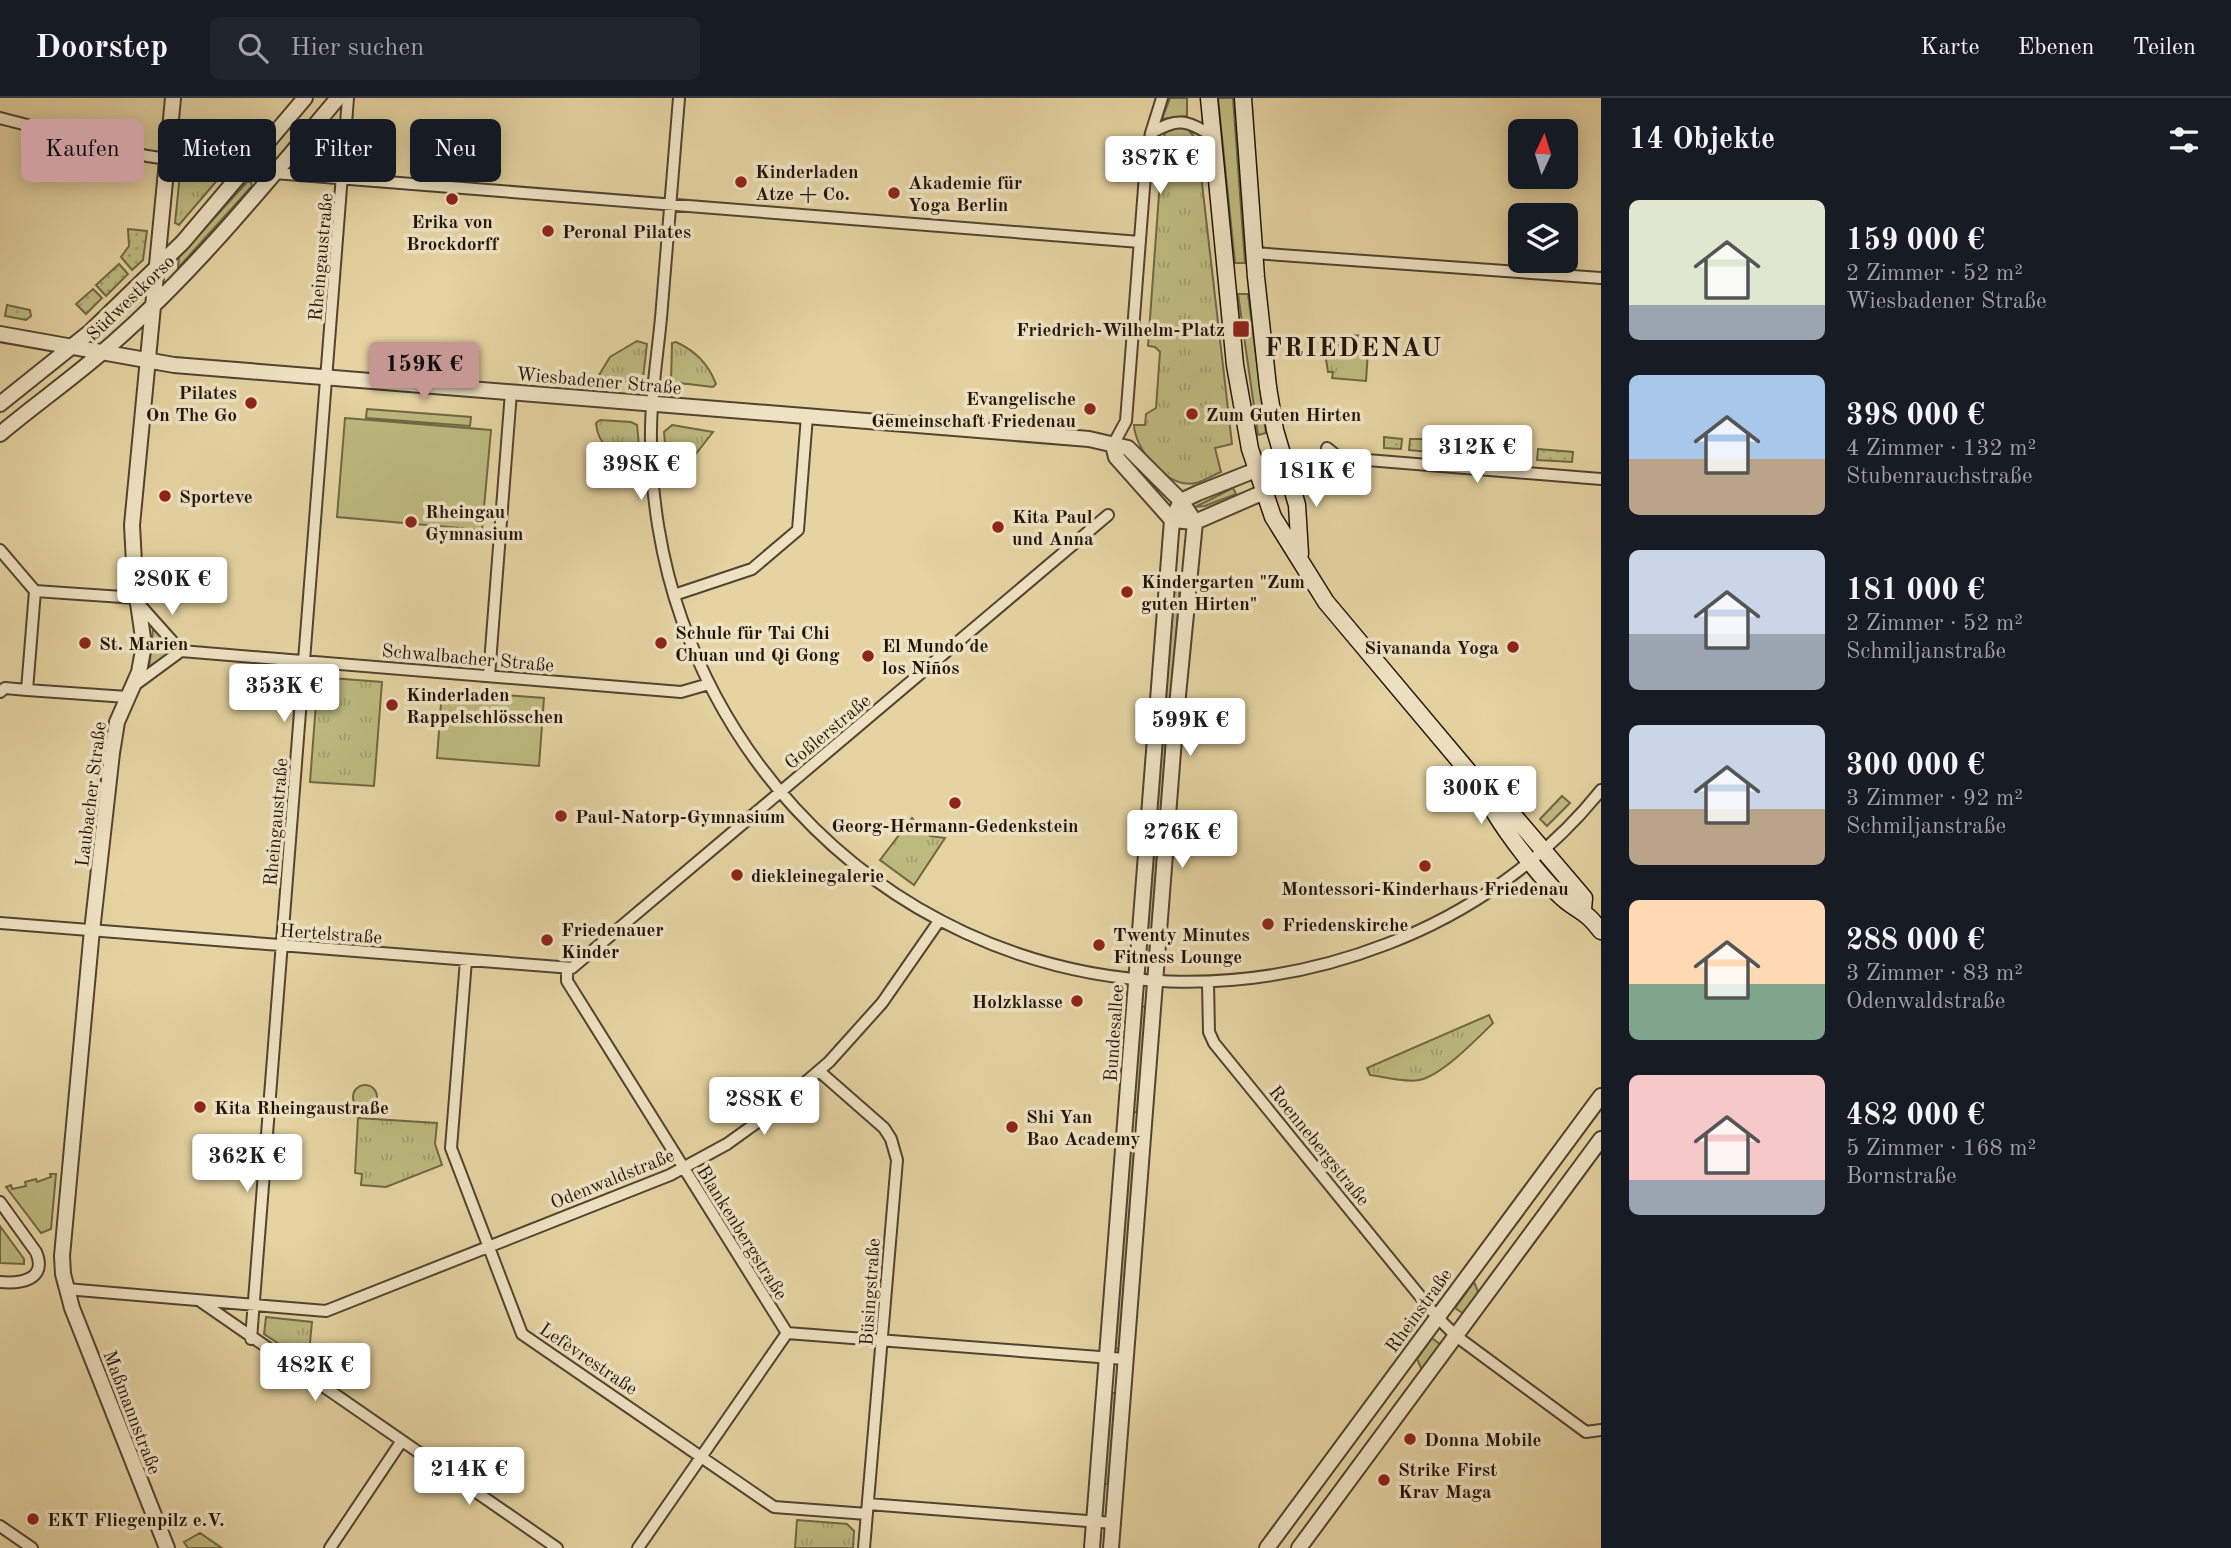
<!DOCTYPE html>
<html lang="de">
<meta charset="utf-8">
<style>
body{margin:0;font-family:"Old Standard TT",serif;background:#20242c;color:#f1f3f6;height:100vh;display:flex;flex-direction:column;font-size:26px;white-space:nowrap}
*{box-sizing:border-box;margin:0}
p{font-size:23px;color:#9ea1a6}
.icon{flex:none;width:38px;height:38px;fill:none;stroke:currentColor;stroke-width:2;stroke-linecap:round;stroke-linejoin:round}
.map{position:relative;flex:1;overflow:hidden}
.drawer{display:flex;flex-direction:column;background:#171b24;width:630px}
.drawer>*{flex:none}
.top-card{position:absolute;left:21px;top:21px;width:665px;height:63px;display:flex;gap:14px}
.needle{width:46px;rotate:4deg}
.buttons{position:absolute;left:1508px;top:21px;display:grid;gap:14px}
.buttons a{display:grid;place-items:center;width:70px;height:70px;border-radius:10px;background:#171b24;box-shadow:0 4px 18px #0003;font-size:35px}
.price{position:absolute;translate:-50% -60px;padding:0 16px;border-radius:7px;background:#fff;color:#222;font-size:23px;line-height:46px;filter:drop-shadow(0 2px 4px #0008)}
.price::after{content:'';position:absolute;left:50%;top:42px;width:21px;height:16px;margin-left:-10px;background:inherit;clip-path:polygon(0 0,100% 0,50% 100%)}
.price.current{background:#c59692;color:#111}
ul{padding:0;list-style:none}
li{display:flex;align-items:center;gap:21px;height:175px;padding:0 28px}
li span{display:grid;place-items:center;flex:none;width:196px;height:140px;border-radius:10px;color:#555}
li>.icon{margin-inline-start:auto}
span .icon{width:84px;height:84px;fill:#fffc;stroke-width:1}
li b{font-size:30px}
h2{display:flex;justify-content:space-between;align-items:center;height:84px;padding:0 28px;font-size:30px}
.pill{padding:0 24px;border-radius:10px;background:#171b24;box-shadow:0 4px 18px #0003;font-size:24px;line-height:63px}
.pill.current{background:#c59692;color:#111}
header{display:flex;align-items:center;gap:42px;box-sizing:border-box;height:98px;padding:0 35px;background:#171b24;border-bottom:2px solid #363941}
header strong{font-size:33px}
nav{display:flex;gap:38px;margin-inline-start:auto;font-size:24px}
.search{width:490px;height:63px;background:#20242c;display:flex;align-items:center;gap:18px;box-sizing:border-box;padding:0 24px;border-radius:10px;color:#9ea1a6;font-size:26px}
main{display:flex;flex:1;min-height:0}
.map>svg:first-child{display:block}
.grass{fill:#bdba7f;stroke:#6f6845;stroke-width:2}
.park{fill:url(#park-tufts);stroke:#6f6845;stroke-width:2}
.garden{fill:url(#garden-dots);stroke:#6f6845;stroke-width:2}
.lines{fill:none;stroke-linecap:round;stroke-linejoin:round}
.minor-casing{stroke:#524430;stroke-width:14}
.tertiary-casing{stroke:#524430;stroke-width:18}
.secondary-casing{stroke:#21150b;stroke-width:19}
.minor{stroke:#eee2c2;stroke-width:10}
.tertiary{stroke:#eee2c2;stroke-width:14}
.secondary{stroke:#eee2c2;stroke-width:16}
.poi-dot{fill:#8f2418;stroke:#eee2c2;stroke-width:2.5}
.labels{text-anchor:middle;stroke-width:7;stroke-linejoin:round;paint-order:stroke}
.poi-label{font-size:19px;font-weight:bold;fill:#21150b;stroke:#eee2c2;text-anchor:start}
.street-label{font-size:19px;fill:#21150b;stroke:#eee2c2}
.district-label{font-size:26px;font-weight:bold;letter-spacing:2px;fill:#21150b;stroke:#eee2c2}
</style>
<header>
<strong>Doorstep</strong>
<div class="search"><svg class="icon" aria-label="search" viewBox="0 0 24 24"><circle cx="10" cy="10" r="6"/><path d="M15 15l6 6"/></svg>Hier suchen</div>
<nav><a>Karte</a><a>Ebenen</a><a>Teilen</a></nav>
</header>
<main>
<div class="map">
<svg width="1601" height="1450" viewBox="0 0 1601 1450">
<defs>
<pattern id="park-tufts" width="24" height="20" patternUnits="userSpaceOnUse" patternTransform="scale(1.75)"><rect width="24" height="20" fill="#bdba7f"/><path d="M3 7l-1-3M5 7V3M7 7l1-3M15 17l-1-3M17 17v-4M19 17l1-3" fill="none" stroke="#a29f6c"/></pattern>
<pattern id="garden-dots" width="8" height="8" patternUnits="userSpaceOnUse" patternTransform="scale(1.75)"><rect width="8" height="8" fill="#bdba7f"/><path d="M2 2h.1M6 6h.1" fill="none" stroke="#a29f6c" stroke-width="1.8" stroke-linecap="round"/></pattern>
</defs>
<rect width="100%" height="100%" fill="#e5d3a1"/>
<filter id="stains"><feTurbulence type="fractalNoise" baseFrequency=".00286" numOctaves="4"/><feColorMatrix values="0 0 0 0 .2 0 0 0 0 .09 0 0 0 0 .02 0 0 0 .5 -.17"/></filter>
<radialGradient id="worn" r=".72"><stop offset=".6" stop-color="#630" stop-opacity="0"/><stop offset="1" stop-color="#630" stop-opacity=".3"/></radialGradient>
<path class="grass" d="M 1170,0 L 1187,0 L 1187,18 L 1162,21 Z
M 1218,0 L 1233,0 L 1245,165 L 1235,165 Z
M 247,84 L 251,84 L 252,88 L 178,170 L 179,159 Z
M 1238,196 L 1248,196 L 1266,335 L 1258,337 Z
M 367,311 L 471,319 L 470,328 L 366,320 Z
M 345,320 L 491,332 L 482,432 L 337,419 Z
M 1233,390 L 1236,396 L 1205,408 L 1195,409 Z
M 1178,484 L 1180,486 L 1153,860 L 1144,859 L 1175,485 Z
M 153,531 L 166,542 L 169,551 L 165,559 L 149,572 Z
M 442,592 L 544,600 L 539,668 L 437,660 Z
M 1139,908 L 1149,909 L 1138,1014 L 1133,1014 Z
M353 999a12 12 0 1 1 24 0a12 12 0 1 1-24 0Z
M 1131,1039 L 1136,1040 L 1120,1251 L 1113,1250 Z
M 50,1076 L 56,1076 L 51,1131 L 41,1135 L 6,1089 L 11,1087 L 12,1091 L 26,1088 L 25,1084 L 36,1081 L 37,1084 L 51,1079 Z
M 0,1128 L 24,1161 L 24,1166 L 0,1165 Z
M 1474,1184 L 1479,1196 L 1464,1216 L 1455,1210 Z
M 1432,1240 L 1441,1247 L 1422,1272 L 1417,1261 Z
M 1110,1295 L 1116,1295 L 1108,1386 L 1103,1386 Z"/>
<path class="park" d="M 1175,29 L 1187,30 L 1197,42 L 1232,346 L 1215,350 L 1221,374 C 1213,377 1204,383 1196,385 C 1168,392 1135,352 1134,327 L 1145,327 L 1146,316 L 1156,310 L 1160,254 L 1155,249 L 1148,248 L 1163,41 L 1166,33 Z
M 184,37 L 243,52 L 179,127 L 175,125 Z
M 1347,237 L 1369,238 L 1366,283 L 1332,280 L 1333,274 L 1328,274 L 1326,261 L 1329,247 L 1346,247 Z
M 637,243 L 647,246 L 643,280 C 632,287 611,283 599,277 L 610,259 Z
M 676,244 C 695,253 708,265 716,286 L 713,289 L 671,284 L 672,245 Z
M 600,322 L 631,324 L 637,327 L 641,369 C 619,367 597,346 596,325 Z
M 672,327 L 713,334 L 695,357 L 667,369 L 664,334 Z
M 318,579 L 382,584 L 374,688 L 310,684 Z
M 912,720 L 930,738 L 945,740 L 914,787 L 880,762 Z
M 1489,917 L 1493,925 C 1477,941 1441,978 1419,982 C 1405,985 1385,979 1370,977 L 1367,970 Z
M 358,1020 L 437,1025 L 435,1046 L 442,1067 L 386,1089 L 361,1087 L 362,1076 L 355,1075 Z
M 266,1219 L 312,1224 L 308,1265 L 264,1236 Z
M 797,1422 L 847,1426 L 854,1433 L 853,1450 L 795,1450 Z
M 200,1435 L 222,1450 L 188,1450 L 184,1444 Z"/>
<path class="garden" d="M 128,131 L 147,133 L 143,162 L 132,172 L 121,159 L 129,148 Z
M 119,166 L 128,176 L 106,198 L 96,187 Z
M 93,191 L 102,200 L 86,216 L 76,206 Z
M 7,207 L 30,212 L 31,218 L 26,222 L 5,218 Z
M 1384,339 L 1402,341 L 1401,351 L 1384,350 Z
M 1410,341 L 1431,341 L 1430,354 L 1409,352 Z
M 1445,344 L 1471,346 L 1470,357 L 1444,354 Z
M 1486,344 L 1495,345 L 1495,348 L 1513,346 L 1511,360 L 1485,358 Z
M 1538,351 L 1573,354 L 1572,364 L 1537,362 Z
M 1562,698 L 1570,705 L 1547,728 L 1540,721 Z"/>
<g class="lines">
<defs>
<path id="minor" d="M 679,0 C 673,69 668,139 662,208 C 659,249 651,292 651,333 C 650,395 661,463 682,522 C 786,812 1098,958 1387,846 C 1469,815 1546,761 1601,692
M 0,20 L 147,58 L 168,61
M 1151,35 C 1179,19 1185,22 1213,38
M 250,67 L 274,75 L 1140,144
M 1254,155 L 1601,180
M 1113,347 L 1126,323 L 1146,64 L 1151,35 L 1162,0
M 1327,350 L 1337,358 L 1355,361 L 1601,381
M 0,452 L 35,493
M 674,497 L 752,471 L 798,432 L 807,318
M 139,506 L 181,553
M 489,578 L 511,294
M 132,589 L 181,553 L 681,594 L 709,586
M 0,594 L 5,590 L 27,592
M 127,599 L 27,592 L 35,493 L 137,500
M 0,825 L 572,870 L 1108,417
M 466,862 L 451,1050 L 522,1236 L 774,1409 L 867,1416
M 567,870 L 567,883 L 787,1235
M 1208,885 L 1209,934 L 1214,945 L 1437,1219 L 1456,1238 L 1586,1334 L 1601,1332
M 819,973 L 884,1030 L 891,1041 L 897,1062 L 864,1450
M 0,1104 L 36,1154 C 48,1182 20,1186 0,1184
M 66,1191 L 326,1213 L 670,1077 L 727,1046 L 766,1018 L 829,964 L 882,905 L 939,823
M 200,1203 L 557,1450
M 787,1235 L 1125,1261
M 251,1241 L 348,0
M 868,1406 L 1113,1425
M 0,1428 L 32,1450
M 330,1450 L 401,1344
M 638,1450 L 787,1235"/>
<path id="tertiary" d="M 0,236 L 174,267 L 1089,341 L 1128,350 L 1181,403 L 1195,424
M 0,306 L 90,234 L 183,144 L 305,0
M 0,336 C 37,305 77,277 113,245 C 196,172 267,84 338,0
M 1113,347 L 1116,359 L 1172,422 L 1195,424 L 1264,394 L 1286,373
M 167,1450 L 72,1210 L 63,1176 L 62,1158 L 91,842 L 112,655 L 117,624 L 139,574 L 144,547 L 135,484 L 132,427 L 173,0
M 1092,1450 L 1172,422 L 1181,403 L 1198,395 L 1256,372 L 1286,373
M 1111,1450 L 1175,628 L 1195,424
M 1267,1450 L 1601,998
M 1299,1450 L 1601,1041"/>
<path id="secondary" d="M 1209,0 L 1235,267 L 1250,351 L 1273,419 L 1326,504 L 1484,692 L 1497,698 L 1584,800 L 1583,811
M 1243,0 L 1256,179 L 1268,289 L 1275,332 L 1297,407 L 1300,456
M 1484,692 C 1491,718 1550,794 1573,808 C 1587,817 1590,819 1601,833"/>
</defs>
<use href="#minor" class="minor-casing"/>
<use href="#tertiary" class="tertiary-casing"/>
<use href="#secondary" class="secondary-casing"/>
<use href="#minor" class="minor"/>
<use href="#tertiary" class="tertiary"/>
<use href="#secondary" class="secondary"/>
</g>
<g class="poi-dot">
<circle cx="741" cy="84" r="7"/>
<circle cx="894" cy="95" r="7"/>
<circle cx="452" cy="101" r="7"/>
<circle cx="548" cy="133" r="7"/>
<rect x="1232" y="222" width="18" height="18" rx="3.5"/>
<circle cx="251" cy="305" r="7"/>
<circle cx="1090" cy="311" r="7"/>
<circle cx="1192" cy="316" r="7"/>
<circle cx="165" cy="398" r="7"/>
<circle cx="411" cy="424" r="7"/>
<circle cx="998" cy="429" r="7"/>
<circle cx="1127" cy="494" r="7"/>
<circle cx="85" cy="545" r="7"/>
<circle cx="661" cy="545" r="7"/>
<circle cx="1513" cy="549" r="7"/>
<circle cx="868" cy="558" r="7"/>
<circle cx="392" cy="607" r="7"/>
<circle cx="955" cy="705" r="7"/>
<circle cx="561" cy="718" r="7"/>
<circle cx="1425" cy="768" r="7"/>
<circle cx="737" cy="777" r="7"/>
<circle cx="1268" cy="826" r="7"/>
<circle cx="547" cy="842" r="7"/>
<circle cx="1099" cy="847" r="7"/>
<circle cx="1077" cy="903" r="7"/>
<circle cx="200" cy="1009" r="7"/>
<circle cx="1012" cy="1029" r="7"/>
<circle cx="1410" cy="1341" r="7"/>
<circle cx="1384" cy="1382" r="7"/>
<circle cx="33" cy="1421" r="7"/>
</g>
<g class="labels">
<g class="poi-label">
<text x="755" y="80">Kinderladen<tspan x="755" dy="22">Atze + Co.</tspan></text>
<text x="908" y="91">Akademie für<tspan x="908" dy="22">Yoga Berlin</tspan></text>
<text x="452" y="130" text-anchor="middle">Erika von<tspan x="452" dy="22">Brockdorff</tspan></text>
<text x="562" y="140">Peronal Pilates</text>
<text x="1225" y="238" text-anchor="end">Friedrich-Wilhelm-Platz</text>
<text x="237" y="301" text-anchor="end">Pilates<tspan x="237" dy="22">On The Go</tspan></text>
<text x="1076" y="307" text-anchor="end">Evangelische<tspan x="1076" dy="22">Gemeinschaft Friedenau</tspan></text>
<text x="1206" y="323">Zum Guten Hirten</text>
<text x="179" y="405">Sporteve</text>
<text x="425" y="420">Rheingau<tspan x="425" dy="22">Gymnasium</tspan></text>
<text x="1012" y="425">Kita Paul<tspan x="1012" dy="22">und Anna</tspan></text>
<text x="1141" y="490">Kindergarten "Zum<tspan x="1141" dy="22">guten Hirten"</tspan></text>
<text x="675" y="541">Schule für Tai Chi<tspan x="675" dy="22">Chuan und Qi Gong</tspan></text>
<text x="99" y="552">St. Marien</text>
<text x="882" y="554">El Mundo de<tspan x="882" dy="22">los Niños</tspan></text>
<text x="1499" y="556" text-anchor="end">Sivananda Yoga</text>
<text x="406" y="603">Kinderladen<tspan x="406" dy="22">Rappelschlösschen</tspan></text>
<text x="575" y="725">Paul-Natorp-Gymnasium</text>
<text x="955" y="734" text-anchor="middle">Georg-Hermann-Gedenkstein</text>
<text x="751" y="784">diekleinegalerie</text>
<text x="1425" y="797" text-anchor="middle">Montessori-Kinderhaus Friedenau</text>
<text x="1282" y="833">Friedenskirche</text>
<text x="561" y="838">Friedenauer<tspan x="561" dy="22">Kinder</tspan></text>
<text x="1113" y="843">Twenty Minutes<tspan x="1113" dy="22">Fitness Lounge</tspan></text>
<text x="1063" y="910" text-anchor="end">Holzklasse</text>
<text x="214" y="1016">Kita Rheingaustraße</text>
<text x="1026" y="1025">Shi Yan<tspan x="1026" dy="22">Bao Academy</tspan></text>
<text x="1424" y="1348">Donna Mobile</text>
<text x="1398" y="1378">Strike First<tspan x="1398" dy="22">Krav Maga</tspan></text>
<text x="47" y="1428">EKT Fliegenpilz e.V.</text>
</g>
<g class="street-label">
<text transform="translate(320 159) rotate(-85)" y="7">Rheingaustraße</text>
<text transform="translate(130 199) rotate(-44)" y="7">Südwestkorso</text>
<text transform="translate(599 282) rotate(5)" y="7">Wiesbadener Straße</text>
<text transform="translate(468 559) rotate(5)" y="7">Schwalbacher Straße</text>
<text transform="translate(827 633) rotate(-40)" y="7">Goßlerstraße</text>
<text transform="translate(90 696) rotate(-83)" y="7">Laubacher Straße</text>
<text transform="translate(275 724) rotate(-85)" y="7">Rheingaustraße</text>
<text transform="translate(331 835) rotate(4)" y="7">Hertelstraße</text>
<text transform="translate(1113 935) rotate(-86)" y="7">Bundesallee</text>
<text transform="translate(1320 1047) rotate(51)" y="7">Roennebergstraße</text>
<text transform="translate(612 1080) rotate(-22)" y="7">Odenwaldstraße</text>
<text transform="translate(743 1134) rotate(58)" y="7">Blankenbergstraße</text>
<text transform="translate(869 1194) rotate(-86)" y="7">Büsingstraße</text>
<text transform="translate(1418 1212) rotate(-54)" y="7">Rheinstraße</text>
<text transform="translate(589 1260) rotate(34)" y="7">Lefèvrestraße</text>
<text transform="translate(133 1314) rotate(69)" y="7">Maßmannstraße</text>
</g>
<g class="district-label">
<text x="1354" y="258">FRIEDENAU</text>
</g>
</g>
<rect width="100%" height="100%" filter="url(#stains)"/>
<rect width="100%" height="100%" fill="url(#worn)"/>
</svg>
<div class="buttons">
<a><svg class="needle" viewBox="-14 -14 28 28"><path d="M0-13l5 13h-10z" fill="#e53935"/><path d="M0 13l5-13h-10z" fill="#9ea1a6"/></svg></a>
<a><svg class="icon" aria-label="layers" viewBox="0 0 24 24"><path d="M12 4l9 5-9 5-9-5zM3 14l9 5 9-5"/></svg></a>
</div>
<b class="price" style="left:1160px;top:98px">387K €</b>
<b class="price current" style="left:424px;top:304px">159K €</b>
<b class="price" style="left:1477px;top:387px">312K €</b>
<b class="price" style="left:641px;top:404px">398K €</b>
<b class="price" style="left:1316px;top:411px">181K €</b>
<b class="price" style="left:172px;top:519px">280K €</b>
<b class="price" style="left:284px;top:626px">353K €</b>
<b class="price" style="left:1190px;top:660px">599K €</b>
<b class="price" style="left:1481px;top:728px">300K €</b>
<b class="price" style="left:1182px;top:772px">276K €</b>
<b class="price" style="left:764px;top:1039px">288K €</b>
<b class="price" style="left:247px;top:1096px">362K €</b>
<b class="price" style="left:315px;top:1305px">482K €</b>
<b class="price" style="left:469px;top:1409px">214K €</b>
<div class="top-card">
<a class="pill current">Kaufen</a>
<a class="pill">Mieten</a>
<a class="pill">Filter</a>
<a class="pill">Neu</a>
</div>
</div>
<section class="drawer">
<h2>14 Objekte<svg class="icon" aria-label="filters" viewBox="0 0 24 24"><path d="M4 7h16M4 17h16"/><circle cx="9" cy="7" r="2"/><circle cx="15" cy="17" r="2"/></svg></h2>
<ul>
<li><span style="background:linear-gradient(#dfe7d0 75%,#9aa5b1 0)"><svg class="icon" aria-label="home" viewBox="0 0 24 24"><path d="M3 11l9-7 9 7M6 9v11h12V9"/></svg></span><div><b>159 000 €</b><p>2 Zimmer · 52 m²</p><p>Wiesbadener Straße</p></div></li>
<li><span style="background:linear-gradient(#a9c7e8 60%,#b9a48a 0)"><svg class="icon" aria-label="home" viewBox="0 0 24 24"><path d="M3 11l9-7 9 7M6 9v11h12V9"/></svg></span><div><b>398 000 €</b><p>4 Zimmer · 132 m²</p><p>Stubenrauchstraße</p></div></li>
<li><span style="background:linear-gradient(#c9d6e8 60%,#9aa5b1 0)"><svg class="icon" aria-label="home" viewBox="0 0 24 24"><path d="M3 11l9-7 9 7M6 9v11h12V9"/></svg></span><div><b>181 000 €</b><p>2 Zimmer · 52 m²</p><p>Schmiljanstraße</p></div></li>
<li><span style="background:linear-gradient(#c9d6e8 60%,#b9a48a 0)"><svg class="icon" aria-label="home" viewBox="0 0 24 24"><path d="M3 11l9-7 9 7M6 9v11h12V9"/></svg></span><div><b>300 000 €</b><p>3 Zimmer · 92 m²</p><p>Schmiljanstraße</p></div></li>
<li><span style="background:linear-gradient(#ffd9b3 60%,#7fa58c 0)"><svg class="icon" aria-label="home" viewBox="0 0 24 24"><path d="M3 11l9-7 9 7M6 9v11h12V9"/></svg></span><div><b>288 000 €</b><p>3 Zimmer · 83 m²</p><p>Odenwaldstraße</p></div></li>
<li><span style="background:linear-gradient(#f6c9c9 75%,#9aa5b1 0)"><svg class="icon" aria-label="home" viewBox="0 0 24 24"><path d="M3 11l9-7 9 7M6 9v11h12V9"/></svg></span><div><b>482 000 €</b><p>5 Zimmer · 168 m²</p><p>Bornstraße</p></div></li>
</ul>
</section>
</main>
